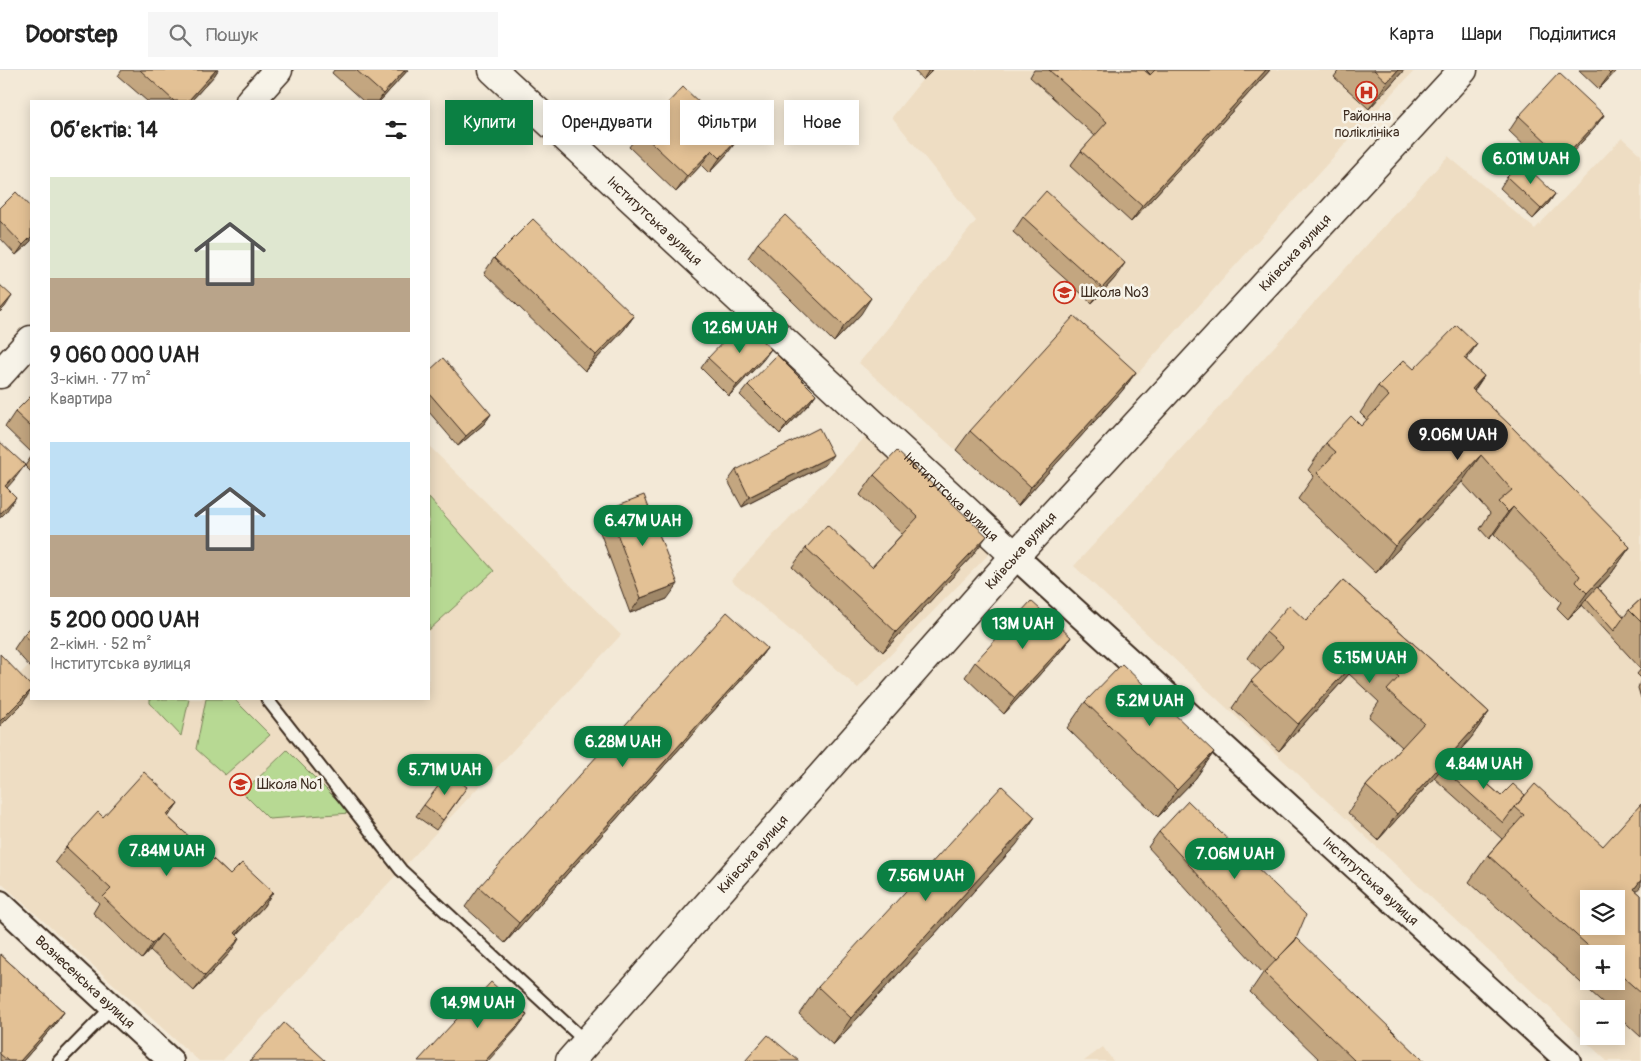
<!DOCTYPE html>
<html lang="uk">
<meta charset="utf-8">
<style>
body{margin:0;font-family:Pangolin,sans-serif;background:#f6f6f6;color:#222;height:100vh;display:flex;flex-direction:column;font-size:19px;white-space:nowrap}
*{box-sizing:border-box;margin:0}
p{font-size:16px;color:#767676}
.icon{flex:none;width:28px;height:28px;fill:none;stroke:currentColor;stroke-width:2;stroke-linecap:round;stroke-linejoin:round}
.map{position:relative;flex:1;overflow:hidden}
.panel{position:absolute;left:30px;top:30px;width:400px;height:600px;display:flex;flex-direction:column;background:#fff;border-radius:0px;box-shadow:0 2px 12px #0003}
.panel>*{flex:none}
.top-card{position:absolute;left:445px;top:30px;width:475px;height:45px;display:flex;gap:10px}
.tools{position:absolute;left:1580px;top:820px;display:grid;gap:10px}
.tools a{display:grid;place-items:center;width:45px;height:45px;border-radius:0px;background:#fff;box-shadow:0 2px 12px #0003;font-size:25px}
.price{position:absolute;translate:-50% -42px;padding:0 11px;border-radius:18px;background:#0b8043;color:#fff;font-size:16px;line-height:32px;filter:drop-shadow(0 1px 2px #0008)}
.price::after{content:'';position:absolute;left:50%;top:30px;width:15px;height:11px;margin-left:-8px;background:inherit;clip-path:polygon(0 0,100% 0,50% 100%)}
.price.current{background:#222;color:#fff}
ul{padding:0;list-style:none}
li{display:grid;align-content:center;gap:10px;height:265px;padding:0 20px}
li span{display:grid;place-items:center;height:155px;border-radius:0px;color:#555}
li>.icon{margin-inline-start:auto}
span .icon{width:90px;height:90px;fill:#fffc;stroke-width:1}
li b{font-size:21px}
h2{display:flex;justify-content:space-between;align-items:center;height:60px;padding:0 20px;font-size:21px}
.pill{padding:0 18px;border-radius:0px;background:#fff;box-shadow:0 2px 12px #0003;font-size:18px;line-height:45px}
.pill.current{background:#0b8043;color:#fff}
header{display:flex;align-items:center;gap:30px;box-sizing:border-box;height:70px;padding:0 25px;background:#fff;border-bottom:1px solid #e0e0e0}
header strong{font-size:24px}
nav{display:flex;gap:28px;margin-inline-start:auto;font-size:18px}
.search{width:350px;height:45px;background:#f6f6f6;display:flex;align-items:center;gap:12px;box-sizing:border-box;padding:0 18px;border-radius:0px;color:#767676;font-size:19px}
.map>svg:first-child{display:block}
.built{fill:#eeddc3;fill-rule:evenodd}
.green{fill:#b7d993;stroke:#798258}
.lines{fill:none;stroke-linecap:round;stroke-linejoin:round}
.service-casing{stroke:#3b2a1e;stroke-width:15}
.minor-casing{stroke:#3b2a1e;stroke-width:28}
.tertiary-casing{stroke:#3b2a1e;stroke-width:31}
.primary-casing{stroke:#3b2a1e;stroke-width:31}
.service{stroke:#f7f3e8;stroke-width:11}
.minor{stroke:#f7f3e8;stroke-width:24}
.tertiary{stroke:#f7f3e8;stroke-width:28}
.primary{stroke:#f7f3e8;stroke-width:28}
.wall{fill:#c3a680;stroke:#3b2a1e;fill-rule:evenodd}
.shaded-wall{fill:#9f8768;stroke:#3b2a1e}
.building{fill:#e3c195;stroke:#3b2a1e;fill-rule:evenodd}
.labels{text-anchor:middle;stroke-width:5;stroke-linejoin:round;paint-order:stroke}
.poi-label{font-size:14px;fill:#3b2a1e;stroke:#f7f3e8;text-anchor:start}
.street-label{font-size:14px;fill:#3b2a1e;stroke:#f7f3e8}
</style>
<header>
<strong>Doorstep</strong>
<div class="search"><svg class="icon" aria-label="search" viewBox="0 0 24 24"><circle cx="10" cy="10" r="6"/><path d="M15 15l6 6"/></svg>Пошук</div>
<nav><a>Карта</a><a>Шари</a><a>Поділитися</a></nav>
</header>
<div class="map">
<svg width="1641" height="991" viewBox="0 0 1641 991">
<rect width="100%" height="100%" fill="#f3e9d7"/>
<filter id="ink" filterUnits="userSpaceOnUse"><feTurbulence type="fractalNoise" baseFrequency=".02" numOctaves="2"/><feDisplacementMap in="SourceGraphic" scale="10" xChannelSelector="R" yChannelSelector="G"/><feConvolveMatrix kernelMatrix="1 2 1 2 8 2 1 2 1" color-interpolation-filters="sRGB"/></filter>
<g filter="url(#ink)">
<path class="built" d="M 914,0 L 1415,0 L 1356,62 L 1018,436 L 859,293 L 976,151 L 892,47 L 922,10 Z
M 1622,68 L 1641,85 L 1641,991 L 1607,991 L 1074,496 L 1448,86 L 1535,159 ZM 1589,829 L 1616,829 L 1616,856 L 1589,856 ZM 1589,884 L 1616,884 L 1616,911 L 1589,911 ZM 1589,939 L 1616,939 L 1616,966 L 1589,966 Z
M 868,364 L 990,483 L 858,618 L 731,510 Z
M 429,376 L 621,565 L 222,991 L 199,991 L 0,812 L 0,624 L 31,593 L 31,629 L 429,629 Z
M 1103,977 L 1113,991 L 1084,991 Z"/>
<path class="green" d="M 429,428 L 494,501 L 429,560 Z
M 150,629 L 189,629 L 181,666 L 150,633 Z
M 206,629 L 234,629 L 270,665 L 225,705 L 196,679 Z
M 287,680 L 350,743 L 269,749 L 243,723 Z"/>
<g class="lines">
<defs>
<path id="service" d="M 267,629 L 401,800 L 586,972
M 59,991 L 112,937"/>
<g id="minor">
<path id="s1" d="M 1015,486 L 1568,991"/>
<path id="s2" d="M 0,833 L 171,991"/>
</g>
<g id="tertiary">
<path id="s3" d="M 493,0 L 1015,486"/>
<path d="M 250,31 L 278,0"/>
<path d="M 0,304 L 31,270"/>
</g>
<g id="primary">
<path id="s4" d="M 570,991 L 1015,486 L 1463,0"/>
</g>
</defs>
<use href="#service" class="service-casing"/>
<use href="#minor" class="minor-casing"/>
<use href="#tertiary" class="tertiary-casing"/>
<use href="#primary" class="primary-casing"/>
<use href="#service" class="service"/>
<use href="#minor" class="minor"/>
<use href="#tertiary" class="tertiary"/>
<use href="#primary" class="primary"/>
</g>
<path class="wall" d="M 122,0 L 218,0 L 214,6 L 191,31 L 147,31 L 118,6 Z
M 334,0 L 408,0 L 380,31 L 363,31 L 332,3 Z
M 914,0 L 933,0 L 923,10 Z
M 1034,0 L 1144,0 L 1150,5 L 1151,5 L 1146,0 L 1270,0 L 1131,152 L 1070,96 L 1081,81 L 1095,66 L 1030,7 Z
M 1339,0 L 1404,0 L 1369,39 L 1334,7 Z
M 1579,0 L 1617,0 L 1599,19 Z
M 1604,45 L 1593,60 L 1553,103 L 1509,61 L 1519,46 Z
M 640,62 L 727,84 L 709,103 L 701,95 L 676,122 L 629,77 Z
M 1507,107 L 1555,124 L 1548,134 L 1533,149 L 1500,118 Z
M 0,138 L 31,138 L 31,171 L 16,185 L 0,168 Z
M 1023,147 L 1115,208 L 1092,233 L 1013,162 Z
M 758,173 L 861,244 L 834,272 L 748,188 Z
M 494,188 L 634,246 L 623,261 L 585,301 L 484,203 Z
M 708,288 L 764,289 L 729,326 L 701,298 Z
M 1466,290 L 1484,306 L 1474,321 L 1630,477 L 1611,504 L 1598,518 L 1624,547 L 1629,540 L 1641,529 L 1641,599 L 1582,535 L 1568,549 L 1557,538 L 1561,532 L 1494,464 L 1489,469 L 1480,459 L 1490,443 L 1462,412 L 1376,503 L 1298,429 L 1314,406 L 1308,400 L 1326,373 L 1361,356 L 1367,350 L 1360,343 L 1378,316 L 1414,299 Z
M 429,301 L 491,344 L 484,354 L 458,376 L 429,342 Z
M 1136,302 L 1122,321 L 1018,436 L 956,380 L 970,361 Z
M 748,315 L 816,324 L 809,334 L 780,364 L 740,325 Z
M 31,326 L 31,382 L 5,357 L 15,342 Z
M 31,387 L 31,402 L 25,396 Z
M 825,395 L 742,437 L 728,411 L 736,400 Z
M 874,405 L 973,485 L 883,582 L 792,497 L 806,478 L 872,497 L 902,464 L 860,425 Z
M 608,439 L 667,529 L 630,543 L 597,454 Z
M 1343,510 L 1489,642 L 1471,668 L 1456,685 L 1501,726 L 1525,725 L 1603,776 L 1636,821 L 1641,825 L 1641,967 L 1616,944 L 1616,939 L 1610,939 L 1469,812 L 1488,785 L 1502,769 L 1434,708 L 1378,770 L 1348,743 L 1366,716 L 1402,677 L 1369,647 L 1379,632 L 1349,604 L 1279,681 L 1232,638 L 1251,611 L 1261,601 L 1247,588 L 1266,562 L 1306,551 ZM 1589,884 L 1616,884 L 1616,911 L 1589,911 Z
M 31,557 L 31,598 L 14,579 L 24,564 Z
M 1071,567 L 1060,582 L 1004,644 L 965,607 L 975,592 Z
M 767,578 L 753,597 L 505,873 L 465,837 L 479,817 Z
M 1641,599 L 1641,608 L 1637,604 Z
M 1641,609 L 1641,628 L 1638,618 Z
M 1085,632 L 1214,682 L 1195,709 L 1158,747 L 1067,658 Z
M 460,727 L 436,760 L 416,746 L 424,735 Z
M 178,733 L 168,747 L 230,805 L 273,822 L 263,837 L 237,865 L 229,884 L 194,921 L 150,880 L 142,889 L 93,843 L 99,833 L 55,792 L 66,777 L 103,747 Z
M 1159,762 L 1295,871 L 1424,991 L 1321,991 L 1250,922 L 1263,903 L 1148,777 Z
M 1017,774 L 833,975 L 799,944 L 818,917 Z
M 0,884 L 64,942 L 53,957 L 23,991 L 0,991 Z"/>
<path class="shaded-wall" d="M 216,0 L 218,0 L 214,6 L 191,31 L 188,31 Z
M 405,0 L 408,0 L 380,31 L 379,31 L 383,24 Z
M 929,0 L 933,0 L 923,10 Z
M 1266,0 L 1270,0 L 1131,152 L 1142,136 Z
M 1398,0 L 1404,0 L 1369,39 L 1387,12 Z
M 1613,0 L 1617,0 L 1599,19 L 1610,4 Z
M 1604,45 L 1593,60 L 1553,103 L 1564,88 Z
M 738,69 L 727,84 L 709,103 L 720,88 Z
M 712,80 L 701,95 L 676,122 L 687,106 Z
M 1555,124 L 1548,134 L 1533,149 L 1541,139 Z
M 31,167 L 31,171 L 16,185 L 23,175 Z
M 1125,193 L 1115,208 L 1092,233 L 1102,218 Z
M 12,226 L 5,237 L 0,242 L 0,240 Z
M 871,228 L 861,244 L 834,272 L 844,256 Z
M 634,246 L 623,261 L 585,301 L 596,285 Z
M 1477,274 L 1459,301 L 1464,288 Z
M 771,279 L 764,289 L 729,326 L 737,315 Z
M 1136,302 L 1122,321 L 1018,436 L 1031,417 Z
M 1484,306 L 1465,333 L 1472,319 Z
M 816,324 L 809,334 L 780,364 L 787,354 Z
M 491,344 L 484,354 L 458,376 L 466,366 Z
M 833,385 L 825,395 L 742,437 L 749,427 Z
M 1481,385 L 1462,412 L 1376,503 L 1395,476 Z
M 25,395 L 14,410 L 0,426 L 5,416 Z
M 16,427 L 6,442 L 0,448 L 0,444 Z
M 1513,437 L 1494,464 L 1489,469 L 1508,442 Z
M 987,466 L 973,485 L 883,582 L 896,562 Z
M 1630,477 L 1611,504 L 1586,530 L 1586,529 L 1582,535 L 1568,549 L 1587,523 Z
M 678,514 L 667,529 L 630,543 L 641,528 Z
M 1071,567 L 1060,582 L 1004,644 L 1015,628 Z
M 767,578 L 753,597 L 505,873 L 519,853 Z
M 1367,578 L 1349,604 L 1279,681 L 1298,654 Z
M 31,620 L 23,633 L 0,656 L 0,651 Z
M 1489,642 L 1471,668 L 1443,699 L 1442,698 L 1434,708 L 1378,770 L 1397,744 Z
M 1214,682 L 1195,709 L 1158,747 L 1177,720 Z
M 178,733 L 167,748 L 166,745 Z
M 1035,747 L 1017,774 L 833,975 L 851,948 Z
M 1641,810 L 1641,816 L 1616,844 L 1634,819 Z
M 273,822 L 263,837 L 224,878 L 235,863 Z
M 161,864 L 150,880 L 142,889 L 152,874 Z
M 240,868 L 229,884 L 194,921 L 205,906 Z
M 64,942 L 53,957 L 23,991 L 20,991 Z
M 527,945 L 516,960 L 488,991 L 485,991 Z"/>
<path class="building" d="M 140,0 L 216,0 L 188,31 L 174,31 Z
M 356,0 L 405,0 L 383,24 Z
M 1049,0 L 1144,0 L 1150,5 L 1155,0 L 1266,0 L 1142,136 L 1081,81 L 1107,52 Z
M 1374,0 L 1398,0 L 1387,12 Z
M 1606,0 L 1613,0 L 1610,4 Z
M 1559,3 L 1604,45 L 1564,88 L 1519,46 Z
M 683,17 L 738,69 L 720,88 L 712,80 L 687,106 L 640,62 Z
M 1522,92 L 1555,124 L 1541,139 L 1507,107 Z
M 1046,121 L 1125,193 L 1102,218 L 1023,147 Z
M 16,122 L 31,138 L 31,167 L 23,175 L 0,151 L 0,138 Z
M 785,145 L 871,228 L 844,256 L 758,173 Z
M 533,149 L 634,246 L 596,285 L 494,188 Z
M 0,215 L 12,226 L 0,240 Z
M 1074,246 L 1136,302 L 1031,417 L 970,361 Z
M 742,252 L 771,279 L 737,315 L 708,288 Z
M 1457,255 L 1477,274 L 1464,288 L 1484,306 L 1472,319 L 1510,355 L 1630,477 L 1587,523 L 1576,512 L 1580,506 L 1513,437 L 1508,442 L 1498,432 L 1512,420 L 1481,385 L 1395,476 L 1317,403 L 1336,382 L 1326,373 L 1351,346 L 1361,356 L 1389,326 L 1378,316 L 1404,290 L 1414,299 Z
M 777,285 L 816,324 L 787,354 L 748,315 Z
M 443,288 L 491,344 L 466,366 L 429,323 L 429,301 Z
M 31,326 L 31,357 L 15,342 Z
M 819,358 L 833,385 L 749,427 L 736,400 Z
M 0,372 L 25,395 L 5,416 L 16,427 L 0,444 Z
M 897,381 L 987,466 L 896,562 L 806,478 L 827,455 L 872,497 L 918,447 L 874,405 Z
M 644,425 L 678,514 L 641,528 L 608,439 Z
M 1343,510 L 1489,642 L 1397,744 L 1366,716 L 1424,653 L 1387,620 L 1399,607 L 1367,578 L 1298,654 L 1251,611 L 1283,577 L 1266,562 L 1289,535 L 1306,551 Z
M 1597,517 L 1624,547 L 1614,561 L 1586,529 Z
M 1641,529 L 1641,552 L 1629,540 Z
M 1031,531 L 1071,567 L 1015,628 L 975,592 Z
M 727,542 L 767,578 L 519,853 L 479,817 Z
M 31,557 L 31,572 L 24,564 Z
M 0,584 L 31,616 L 31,620 L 0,651 Z
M 1122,594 L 1214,682 L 1177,720 L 1085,632 Z
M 1454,684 L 1501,726 L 1513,714 L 1525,725 L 1515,737 L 1503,753 L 1442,698 Z
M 144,702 L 178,733 L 166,745 L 230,805 L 242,793 L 273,822 L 235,863 L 240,868 L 205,906 L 161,864 L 152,874 L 103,827 L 111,819 L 66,777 L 98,742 L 103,747 Z
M 448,703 L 467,717 L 443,750 L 424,735 Z
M 1535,714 L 1603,776 L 1641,734 L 1641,810 L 1634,819 L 1641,825 L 1641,923 L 1616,901 L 1616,884 L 1597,884 L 1488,785 L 1524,745 L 1515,737 ZM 1589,829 L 1616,829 L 1616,856 L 1589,856 Z
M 1002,716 L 1035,747 L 851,948 L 818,917 Z
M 1188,731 L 1306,845 L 1295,871 L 1276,890 L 1159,762 Z
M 1297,868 L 1424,991 L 1355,991 L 1264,903 Z
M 0,884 L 64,942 L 20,991 L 8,991 L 0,984 Z
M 491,912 L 527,945 L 485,991 L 418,991 Z
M 284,953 L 326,991 L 250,991 Z
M 768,965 L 799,991 L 745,991 Z"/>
</g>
<defs>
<symbol id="hospital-ring" viewBox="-11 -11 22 22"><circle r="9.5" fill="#f7f3e8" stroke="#c8321e" stroke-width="1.5"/><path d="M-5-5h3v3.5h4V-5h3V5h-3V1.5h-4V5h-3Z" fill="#c8321e"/></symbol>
<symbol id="school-ring" viewBox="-11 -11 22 22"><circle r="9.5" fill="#f7f3e8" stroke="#c8321e" stroke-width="1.5"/><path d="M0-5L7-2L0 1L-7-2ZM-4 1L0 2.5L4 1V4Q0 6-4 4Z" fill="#c8321e"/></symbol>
</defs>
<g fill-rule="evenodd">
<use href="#hospital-ring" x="1354" y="10" width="25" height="25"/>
<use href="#school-ring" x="1052" y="210" width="25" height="25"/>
<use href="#school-ring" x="228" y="702" width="25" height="25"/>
</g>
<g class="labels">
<g class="poi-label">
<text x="1367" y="51" text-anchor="middle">Районна<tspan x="1367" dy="16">поліклініка</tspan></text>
<text x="1081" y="227">Школа №3</text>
<text x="257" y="719">Школа №1</text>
</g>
<g class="street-label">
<text dy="5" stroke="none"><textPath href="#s3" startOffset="221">Інститутська вулиця</textPath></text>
<text dy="5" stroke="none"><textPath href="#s4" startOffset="1086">Київська вулиця</textPath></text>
<text dy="5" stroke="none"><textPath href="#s3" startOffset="626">Інститутська вулиця</textPath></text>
<text dy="5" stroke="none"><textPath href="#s4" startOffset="681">Київська вулиця</textPath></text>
<text dy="5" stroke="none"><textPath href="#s4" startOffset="276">Київська вулиця</textPath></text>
<text dy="5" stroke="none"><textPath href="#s1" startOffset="482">Інститутська вулиця</textPath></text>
<text dy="5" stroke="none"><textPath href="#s2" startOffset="116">Вознесенська вулиця</textPath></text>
</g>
</g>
</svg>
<div class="tools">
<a><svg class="icon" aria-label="layers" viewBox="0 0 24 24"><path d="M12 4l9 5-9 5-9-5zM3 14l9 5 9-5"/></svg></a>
<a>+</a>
<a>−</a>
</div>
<b class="price" style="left:1531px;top:115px">6.01M UAH</b>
<b class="price" style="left:740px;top:284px">12.6M UAH</b>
<b class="price current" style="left:1458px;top:391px">9.06M UAH</b>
<b class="price" style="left:643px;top:477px">6.47M UAH</b>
<b class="price" style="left:1023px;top:580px">13M UAH</b>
<b class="price" style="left:1370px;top:614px">5.15M UAH</b>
<b class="price" style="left:1150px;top:657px">5.2M UAH</b>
<b class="price" style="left:623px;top:698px">6.28M UAH</b>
<b class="price" style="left:1484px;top:720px">4.84M UAH</b>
<b class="price" style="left:445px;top:726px">5.71M UAH</b>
<b class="price" style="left:167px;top:807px">7.84M UAH</b>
<b class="price" style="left:1235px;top:810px">7.06M UAH</b>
<b class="price" style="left:926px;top:832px">7.56M UAH</b>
<b class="price" style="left:478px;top:959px">14.9M UAH</b>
<div class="top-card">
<a class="pill current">Купити</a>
<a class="pill">Орендувати</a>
<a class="pill">Фільтри</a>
<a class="pill">Нове</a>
</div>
<section class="panel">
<h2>Об’єктів: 14<svg class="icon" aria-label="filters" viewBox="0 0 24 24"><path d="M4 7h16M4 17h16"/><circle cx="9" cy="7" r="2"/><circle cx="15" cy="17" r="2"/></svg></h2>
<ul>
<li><span style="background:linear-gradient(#dfe7d0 65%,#b9a48a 0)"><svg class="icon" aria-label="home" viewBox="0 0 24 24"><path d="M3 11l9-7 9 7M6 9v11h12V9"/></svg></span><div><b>9 060 000 UAH</b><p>3-кімн. · 77 m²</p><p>Квартира</p></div></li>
<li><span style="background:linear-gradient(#bfe0f5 60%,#b9a48a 0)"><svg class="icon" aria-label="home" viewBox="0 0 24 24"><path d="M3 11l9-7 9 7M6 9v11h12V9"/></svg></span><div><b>5 200 000 UAH</b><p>2-кімн. · 52 m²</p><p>Інститутська вулиця</p></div></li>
</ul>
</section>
</div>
